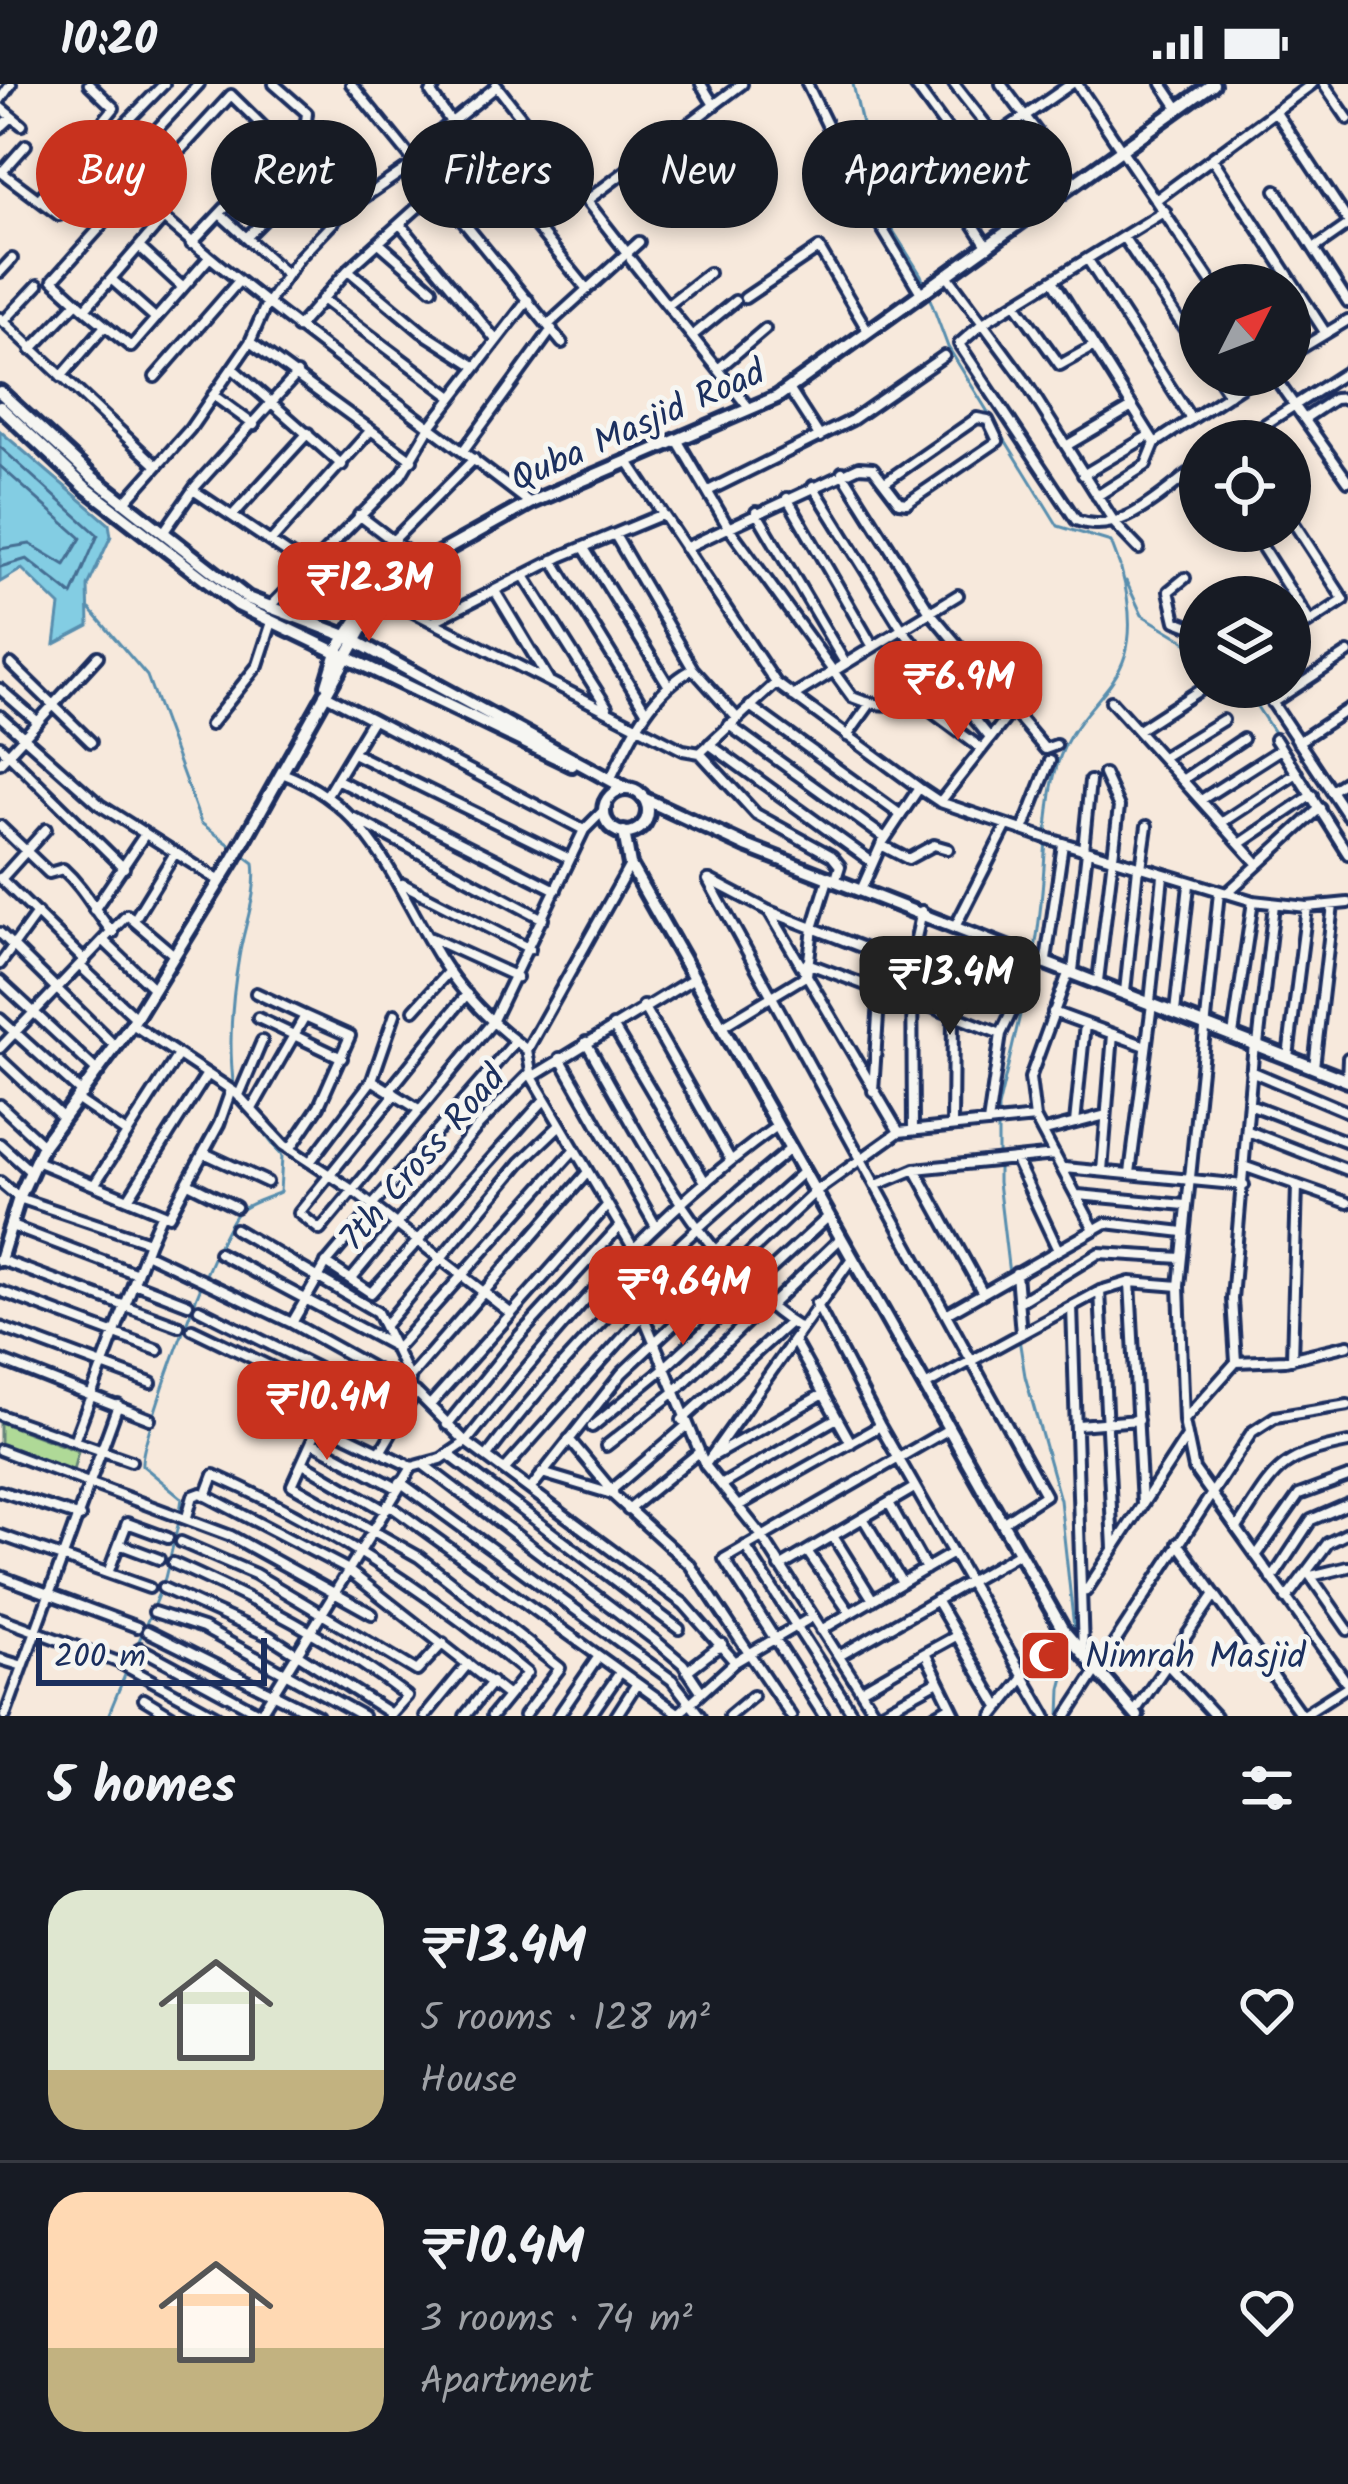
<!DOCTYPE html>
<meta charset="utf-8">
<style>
body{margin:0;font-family:Kalam,sans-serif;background:#242831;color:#f1f3f6;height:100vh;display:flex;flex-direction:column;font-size:45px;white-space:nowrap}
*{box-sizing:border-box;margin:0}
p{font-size:39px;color:#9ea1a6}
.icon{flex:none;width:66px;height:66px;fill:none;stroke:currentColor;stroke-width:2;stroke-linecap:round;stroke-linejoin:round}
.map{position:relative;height:1632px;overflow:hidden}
.sheet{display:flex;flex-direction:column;background:#171b24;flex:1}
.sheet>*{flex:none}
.hud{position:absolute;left:36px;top:36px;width:1278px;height:108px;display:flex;gap:24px}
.needle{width:78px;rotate:48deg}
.tools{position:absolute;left:1179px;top:180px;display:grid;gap:24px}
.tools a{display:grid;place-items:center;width:132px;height:132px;border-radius:50%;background:#171b24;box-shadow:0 6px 18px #0003;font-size:60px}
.scale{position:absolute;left:36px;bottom:30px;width:231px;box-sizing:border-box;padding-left:12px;border:6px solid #1b2f5e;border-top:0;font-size:33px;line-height:42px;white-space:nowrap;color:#1b2f5e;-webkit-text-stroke:9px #f6f6f2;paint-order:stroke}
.price{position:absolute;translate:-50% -102px;padding:0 27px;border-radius:24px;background:#c8321e;color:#fff;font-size:39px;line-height:78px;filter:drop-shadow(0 3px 6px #0008)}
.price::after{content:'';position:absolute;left:50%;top:72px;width:36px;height:27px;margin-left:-18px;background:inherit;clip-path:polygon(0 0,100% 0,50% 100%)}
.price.current{background:#222;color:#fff}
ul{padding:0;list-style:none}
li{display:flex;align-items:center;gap:36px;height:300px;padding:0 48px}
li+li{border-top:3px solid #363941}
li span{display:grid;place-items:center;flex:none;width:336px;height:240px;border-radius:36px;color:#555}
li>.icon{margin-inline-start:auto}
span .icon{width:144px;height:144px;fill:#fffc;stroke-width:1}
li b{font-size:51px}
h2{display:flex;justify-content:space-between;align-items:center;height:144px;padding:0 48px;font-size:51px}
.tag{padding:0 42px;border-radius:54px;background:#171b24;box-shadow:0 6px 18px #0003;font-size:42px;line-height:108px}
.tag.current{background:#c8321e;color:#fff}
.status{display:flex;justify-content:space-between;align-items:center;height:84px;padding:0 60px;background:#171b24;direction:ltr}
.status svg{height:33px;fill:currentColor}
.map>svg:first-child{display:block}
.green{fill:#afd997;stroke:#65847a;stroke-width:3}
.water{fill:#83cde3;stroke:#598eae;stroke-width:3}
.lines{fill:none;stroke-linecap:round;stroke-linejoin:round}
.shore{stroke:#456e93;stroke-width:3}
.stream{stroke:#598eae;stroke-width:3}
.street-casing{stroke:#1b2f5e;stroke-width:16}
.secondary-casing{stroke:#1b2f5e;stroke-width:20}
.street{stroke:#f6f6f2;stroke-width:8}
.secondary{stroke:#f6f6f2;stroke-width:10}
.labels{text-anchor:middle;stroke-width:10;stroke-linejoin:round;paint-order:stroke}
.street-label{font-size:36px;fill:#1b2f5e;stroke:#f6f6f2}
.poi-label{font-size:36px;fill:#1b2f5e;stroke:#f6f6f2;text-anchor:start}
</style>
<div class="status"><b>10:20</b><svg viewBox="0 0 49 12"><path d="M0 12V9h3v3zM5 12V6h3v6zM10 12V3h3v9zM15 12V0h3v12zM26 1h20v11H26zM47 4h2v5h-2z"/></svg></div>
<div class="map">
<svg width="1348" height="1632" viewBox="0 0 1348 1632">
<rect width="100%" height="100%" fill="#f7e9dc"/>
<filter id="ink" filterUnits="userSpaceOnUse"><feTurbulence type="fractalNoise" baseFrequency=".00833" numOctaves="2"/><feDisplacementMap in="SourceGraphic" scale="24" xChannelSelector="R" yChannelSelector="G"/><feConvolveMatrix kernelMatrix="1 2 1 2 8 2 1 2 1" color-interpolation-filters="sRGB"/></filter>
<g filter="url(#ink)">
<path class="green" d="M 0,1338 L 78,1367 L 73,1387 L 0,1361 Z"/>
<path class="water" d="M 0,347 L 109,440 L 111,452 L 88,502 L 89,542 L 55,560 L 60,522 L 22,485 L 0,498 Z"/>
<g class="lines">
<path class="shore" d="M 0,363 L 98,451 L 72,511 L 27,475 L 0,483
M 0,382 L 81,454 L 65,481 L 30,460 L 0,465"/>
<path class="stream" d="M 853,0 L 882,129 L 921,191 L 948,263 L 1058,442 L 1111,458 L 1120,482
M 1126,497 L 1142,531 L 1200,566
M 90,525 L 147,592 L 201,739 L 254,779 C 258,811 244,841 239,873 C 231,918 228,960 234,1006
M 1244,603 L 1348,761
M 1034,870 C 1045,815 1043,758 1052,703 C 1069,600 1157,618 1121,485
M 1009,1190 L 998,1098 L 998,1024 L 1032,880
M 1010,1199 L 1025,1292 L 1060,1416 L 1075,1553
M 180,1428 L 182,1414 L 142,1381 C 139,1357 218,1146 238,1128 C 248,1119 268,1114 280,1108 L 282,1072 L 237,1015
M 108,1632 L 165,1494 L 179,1437
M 1060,1632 L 1061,1605 L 1072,1563"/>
<defs>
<path id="street" d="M 164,0 L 126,39 L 167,78
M 351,0 L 562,259
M 436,0 L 431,9 L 451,38 L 586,204
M 701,0 L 714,21
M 807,0 L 860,108 L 921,209
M 914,0 L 1018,142
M 954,0 L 1048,120
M 1001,0 L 1076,100
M 1077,0 L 1213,201
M 1162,0 L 1179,25
M 1324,0 L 1348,35
M 496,1 L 628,170
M 0,16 L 11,0
M 0,23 L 22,41
M 1275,27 L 1348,137
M 0,44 L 12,33
M 146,57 L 199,0
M 85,63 C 223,195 379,302 530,419
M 1212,74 L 1325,248
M 0,87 L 59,131 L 102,80
M 2,88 L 26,61
M 111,88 L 141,54
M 941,91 L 988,163
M 1276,106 L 1348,218
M 132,108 L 53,196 L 85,225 L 162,136
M 913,110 L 1071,0
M 138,112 L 231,11 L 283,62
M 39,115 L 114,24 L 89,0
M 1157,115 L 1312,0
M 586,117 L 742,0
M 1165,127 L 983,239 L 959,260 L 1076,436 C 1122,454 1163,407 1200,381
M 220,130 L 286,190
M 401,141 L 496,256
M 246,154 L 346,54
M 1124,154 L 1200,268
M 379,159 L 432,205
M 191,160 L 306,38 L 307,29 L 274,0
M 139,163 L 181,202
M 1315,164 L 1348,141
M 631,176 L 749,324
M 1088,176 L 1191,335
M 348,186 L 422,248 L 475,282
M 0,188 L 12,175
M 947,191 L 1023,294 L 1116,441 L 1139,465
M 111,195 L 154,233
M 1054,198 L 1155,359
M 745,214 L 819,164 L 868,247
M 322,215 L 452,313
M 1016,220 L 1060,281 L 1094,262
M 668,221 L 709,189
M 85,225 L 131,263 L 208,175
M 0,234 L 156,381
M 3,238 L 38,201
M 549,240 L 639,158
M 297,244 L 348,186 L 438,105
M 692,252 L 735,217
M 250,258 L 412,376
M 31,266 L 77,218
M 1290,271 L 1348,236
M 232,284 L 342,381
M 718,285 L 765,245
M 1216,291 L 1229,311
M 1273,291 L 1348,397
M 61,293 L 105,242
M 155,293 L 238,198
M 789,305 L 820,353
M 213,311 L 254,341
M 1307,333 L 1334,315 L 1348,314
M 1239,357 L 1348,287
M 679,359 L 727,441 L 852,613 C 888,628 910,621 938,596
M 1066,362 L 1132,323
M 463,367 L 552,245
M 629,379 L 776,599 L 919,704 L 940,718 L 1043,753 L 1253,817 L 1307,823 L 1348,819
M 842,388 L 930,528 L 1045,665 L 1056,661
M 1083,391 L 1150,351
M 813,402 L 902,545 L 990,654
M 193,406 L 308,483
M 708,407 L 852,336 L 944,272
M 1097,412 L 1146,381 L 1155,359 L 1259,291
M 787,414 L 873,563
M 125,418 L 190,345 L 250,258 L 266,221 L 299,174 L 343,128 L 416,78 L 443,45 L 497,2
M 756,428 L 845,579
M 359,431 L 422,479
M 232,432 L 308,349
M 1290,433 L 1344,516
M 1252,447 L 1310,538
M 163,449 L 195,403 L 297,290
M 615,451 L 693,585 L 737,634
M 271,457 L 371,346
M 584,464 L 667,599
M 685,464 L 859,383 L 873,384 L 899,418 L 907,419 L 998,357 L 988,336 L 977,334 L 885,398
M 553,476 L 646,627
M 524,492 L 607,623
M 1185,494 L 1169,507 L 1176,537 L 1200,546
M 343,507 L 474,375
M 495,507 L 548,595
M 382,512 L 683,666 L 700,669 L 776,599
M 269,524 L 401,391 L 429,344 L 528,216
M 436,536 L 562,472 L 661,431
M 1290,551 L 1344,516
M 11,580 L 91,658
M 1262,603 L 1348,732
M 0,605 L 38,638
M 324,610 L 584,746
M 793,612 L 958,511
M 916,616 L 982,665
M 1111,617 L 1257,779
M 1272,619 L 1348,569
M 750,622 L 901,731
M 0,632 L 100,721 L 220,797
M 210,641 L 258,581 L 272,538
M 729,641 L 885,754
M 1138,646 L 1203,604
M 847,652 L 870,620
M 1275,655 L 1348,770
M 1298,658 L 1348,625
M 709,660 L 872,778
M 0,662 L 124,784
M 353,669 L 570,775
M 700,669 L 756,730 L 832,772 L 840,782 L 836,795
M 1163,673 L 1223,636
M 0,679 L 98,572
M 282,689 C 371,722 393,798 439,873 C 462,910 492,940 527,966 L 532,993 L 632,1162
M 338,696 L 556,806
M 610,696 C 631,652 649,609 693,585
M 1182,696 L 1243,655
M 1331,707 L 1348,696
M 328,709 L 372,636
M 1201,716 L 1281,665
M 940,718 L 1011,628
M 354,734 L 543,835
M 1221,739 L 1297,689
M 0,742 L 49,789 L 63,785 C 85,805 94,826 113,849
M 1023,746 L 1050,677
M 1240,760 L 1312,711
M 881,761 L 908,775 L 934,761 L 948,765
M 1083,766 L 1090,697
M 1141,784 L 1147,742
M 0,794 L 85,877
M 1,795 L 46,745
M 708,796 L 1045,1411 L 1002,1439
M 710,796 L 769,827 L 882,871 L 912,872 L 1018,914
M 403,800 L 530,865
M 862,804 L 881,761 L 919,704
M 1219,808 L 1179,1202 L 1184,1337 L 1194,1385 L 1348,1600
M 1227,809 L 1320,724
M 94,826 L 143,753
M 769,827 L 899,1048
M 134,836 L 175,769
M 956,841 L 1007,741
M 0,849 L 116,963
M 431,854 L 517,893
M 105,858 L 154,905
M 1046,876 L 1063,760
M 807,879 L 879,906
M 0,880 L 37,829
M 80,882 L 136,934
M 1069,887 L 1030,994 L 1035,1034 L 1094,1145
M 1073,887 L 1087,767
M 0,897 L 97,987
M 1098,897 L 1119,723 L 1104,690
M 1125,908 L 1138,783
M 256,909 L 305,932
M 914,916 L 1001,950
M 1150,918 L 1163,792
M 643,922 L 730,1075
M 414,926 L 449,887
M 1053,928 L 1143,961
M 1175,928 L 1189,801
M 258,934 L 342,974
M 0,935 L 83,1010
M 132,940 L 236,1009 L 284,1061 L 351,1105 L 509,1228
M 613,942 L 704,1096
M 721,943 L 807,891 L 813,844 L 829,792
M 1233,951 L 1253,817
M 586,958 C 639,1050 706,1187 799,1244
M 1258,961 L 1274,820
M 0,964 L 127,831 L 174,871
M 527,966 L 630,781
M 1288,973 L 1307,823
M 560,974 L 654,1139
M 0,975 L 63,1034
M 1314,983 L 1333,821
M 1251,987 L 1348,1028
M 532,993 L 694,894
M 372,996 L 420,1026
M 1347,996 L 1348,974
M 389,1007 L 467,910
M 873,1007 L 882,871
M 395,1010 L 299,1129 L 320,1146 L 491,940 L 584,746 L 604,726
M 239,1011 L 262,957
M 78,1016 L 125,1048
M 1249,1020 L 1348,1058
M 0,1021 L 43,1061
M 253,1023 L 305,932 L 350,952 L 319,1022 L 290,1065
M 988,1039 L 1001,950 L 1018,914 L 1025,869
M 1075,1039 L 1085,940
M 952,1041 L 953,932
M 913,1046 L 912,872 L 922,827
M 1045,1047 L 1106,1031
M 1248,1047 L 1348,1086
M 0,1060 L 31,1088
M 204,1069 L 267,1098
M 1016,1076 L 1058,1166
M 36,1077 L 162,1129
M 310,1078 L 372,996 L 395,930
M 1246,1083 L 1348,1119
M 1065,1084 L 1244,1101
M 915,1085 L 983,1209
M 1102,1087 L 1113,950
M 1130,1089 L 1152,920
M 0,1098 L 19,1114 L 149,1158
M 188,1099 L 236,1123
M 94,1101 L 178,971
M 877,1101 L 915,1085 L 1055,1071
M 1078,1111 L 1185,1121
M 128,1115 L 207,990
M 372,1122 L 515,958
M 14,1143 L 137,1190
M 235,1145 L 377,1228 L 410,1296
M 219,1169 L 397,1264 L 574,1066
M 147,1170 L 292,1239 L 416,1308 L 466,1358 L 684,1520 L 735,1578
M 1,1176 L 179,1242
M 326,1179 L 371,1209 L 545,1015
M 613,1182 L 643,1231 L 705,1381 L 761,1451 L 877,1632
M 1016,1189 L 1021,1250
M 352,1194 L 479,1041 L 531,988
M 1130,1198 L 1142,1420
M 134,1199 L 188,1220
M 0,1207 L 158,1266
M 1100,1207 L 1113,1464
M 1019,1218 L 1099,1169 L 1181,1174
M 816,1219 L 880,1342 L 1046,1632
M 772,1220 L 841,1154
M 1072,1222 L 1083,1568
M 199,1225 L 405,1328
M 948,1229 L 1106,1139 L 1183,1148
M 292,1239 L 326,1180 L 374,1123
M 386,1240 L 520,1079 L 560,1041
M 0,1243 L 151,1299
M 192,1245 L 396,1343
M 794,1257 L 851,1359
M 1292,1275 L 1297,1101
M 0,1276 L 150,1335
M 1236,1278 L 1232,1215 L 1254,959
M 409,1294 L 587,1089
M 925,1302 L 1100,1207 L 1130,1198 L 1179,1202
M 430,1321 L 606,1123
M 0,1331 L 131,1377
M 1185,1335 L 1236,1278 L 1285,1276 L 1348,1261
M 682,1336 L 790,1238
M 447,1341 L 519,1252 L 619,1143
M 1078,1341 L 1138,1336
M 592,1343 L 663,1285 L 829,1132
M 569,1355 L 613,1408
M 74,1357 L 149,1158 L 162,1129 L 169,1132 L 219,1040 L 231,1006
M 312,1358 L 397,1404
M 606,1362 L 672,1310 L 769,1217
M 382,1365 L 416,1308
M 0,1366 L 231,1452 L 372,1530
M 448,1370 L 679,1545
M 715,1371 L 823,1310
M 487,1372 C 576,1254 677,1158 790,1065
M 303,1379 L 384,1426
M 424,1381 L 656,1557 L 683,1580 L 701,1607
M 705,1381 L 852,1174
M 412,1383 L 320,1339 L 292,1401 L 419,1473 L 560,1584 L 524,1632
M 506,1384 L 643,1231 L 803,1088
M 542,1389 L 612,1410 L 690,1481 L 791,1632
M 400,1398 L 672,1596 L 700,1632
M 721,1401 L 837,1334
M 532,1403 L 622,1289 L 815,1108 L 899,1048 L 1035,1034
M 614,1404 L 685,1343
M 0,1407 L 80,1433
M 206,1412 L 214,1391 C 328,1441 431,1510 527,1589 L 492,1632
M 889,1419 L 926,1485
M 388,1420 L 678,1629
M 738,1422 L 880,1342
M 628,1426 L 698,1369
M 187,1433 L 193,1412 L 201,1409 L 345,1484 L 508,1612
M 863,1434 L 902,1499
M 1237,1444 C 1276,1385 1277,1373 1348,1359
M 0,1451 L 149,1504
M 833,1452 L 873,1516
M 181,1458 L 255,1490 L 417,1587 L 443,1559
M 1178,1459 L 1302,1632
M 119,1460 L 159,1475
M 745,1462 L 854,1632
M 807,1467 L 850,1529
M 1256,1472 L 1299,1411 L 1348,1393
M 173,1479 C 256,1516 334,1556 407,1612 L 389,1632
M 780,1483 L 914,1404
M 1307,1487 L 1348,1546
M 108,1489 L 127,1439 L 168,1454
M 0,1492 L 137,1543
M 1311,1492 L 1348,1483
M 1272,1495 L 1311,1436 L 1348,1420
M 163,1504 L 269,1552 L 391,1630
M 1086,1507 L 1186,1354
M 1286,1515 L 1328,1459 L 1348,1449
M 936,1516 L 999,1623
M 154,1528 L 203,1544 L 363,1632
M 0,1534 L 118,1578 L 217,1632
M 821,1546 L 951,1470
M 147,1547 L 318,1632
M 140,1564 L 260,1629
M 839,1572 L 1019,1469
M 0,1575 L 23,1582
M 1167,1580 L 1215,1632
M 687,1587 L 722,1560
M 861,1606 L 925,1569
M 144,1615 L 172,1632
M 1134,1629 L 1215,1510
M 677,1631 L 735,1578 L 812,1533
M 876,1631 L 938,1597
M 5,1632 L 118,1321
M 259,1632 L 412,1383 L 441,1375 L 466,1358 C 560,1240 653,1130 777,1042
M 425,1632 L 468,1580
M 465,1632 L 492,1598
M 558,1632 L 597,1575
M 590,1632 L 619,1590
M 616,1632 L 636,1601
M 729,1632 L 753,1612
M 824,1632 L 724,1475 L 949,1345
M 934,1632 L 951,1622
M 956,1632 L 925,1569 L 956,1552
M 993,1632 L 1025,1592
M 1067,1632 L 1252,1348 L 1275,1333 L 1348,1321
M 1301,1632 L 1348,1602"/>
<path id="secondary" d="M 0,308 L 92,393 L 247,514 L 346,552 L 627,705
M 0,323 L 85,403 L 238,521 L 572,681
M 327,601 L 338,565 L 374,511 L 422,479 L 530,419 L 777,313 L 1213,0
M604 727a22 22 0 1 1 44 0a22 22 0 1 1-44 0Z
M 645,715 L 746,762 L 1348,997
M 624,748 L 630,781 L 1063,1546 L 1137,1632
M 0,1176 L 19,1114 L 43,1061 L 132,940 L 233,776 L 384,506"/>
</defs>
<use href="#street" class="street-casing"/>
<use href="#secondary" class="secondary-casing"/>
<use href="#street" class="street"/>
<use href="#secondary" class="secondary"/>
</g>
</g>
<defs>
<symbol id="mosque-square" viewBox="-11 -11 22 22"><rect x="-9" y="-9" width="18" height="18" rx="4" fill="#c8321e" stroke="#f6f6f2"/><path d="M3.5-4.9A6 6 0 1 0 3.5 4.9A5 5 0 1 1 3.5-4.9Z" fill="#fff"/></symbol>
</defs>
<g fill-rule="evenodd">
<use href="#mosque-square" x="1016" y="1542" width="59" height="59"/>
</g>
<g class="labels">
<g class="street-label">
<text transform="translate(637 340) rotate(-24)" y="13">Quba Masjid Road</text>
<text transform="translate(421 1073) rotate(-49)" y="13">7th Cross Road</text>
</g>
<g class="poi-label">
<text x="1085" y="1584">Nimrah Masjid</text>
</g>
</g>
</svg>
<div class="tools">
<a><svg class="needle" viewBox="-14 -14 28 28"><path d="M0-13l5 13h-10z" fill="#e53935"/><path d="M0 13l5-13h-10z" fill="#9ea1a6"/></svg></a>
<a><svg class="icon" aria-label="locate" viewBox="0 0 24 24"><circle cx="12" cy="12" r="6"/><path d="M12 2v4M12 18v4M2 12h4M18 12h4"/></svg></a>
<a><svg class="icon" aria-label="layers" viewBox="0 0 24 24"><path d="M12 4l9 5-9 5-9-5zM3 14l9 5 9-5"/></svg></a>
</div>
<div class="scale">200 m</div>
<b class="price" style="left:369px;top:560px">₹12.3M</b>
<b class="price" style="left:958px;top:659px">₹6.9M</b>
<b class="price current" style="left:950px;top:954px">₹13.4M</b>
<b class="price" style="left:683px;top:1264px">₹9.64M</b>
<b class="price" style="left:327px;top:1379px">₹10.4M</b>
<div class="hud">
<a class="tag current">Buy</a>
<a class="tag">Rent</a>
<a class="tag">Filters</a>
<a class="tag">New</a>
<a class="tag">Apartment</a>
</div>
</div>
<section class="sheet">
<h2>5 homes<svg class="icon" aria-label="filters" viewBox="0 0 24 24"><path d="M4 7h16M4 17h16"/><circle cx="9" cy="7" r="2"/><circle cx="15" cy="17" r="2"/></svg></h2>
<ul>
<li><span style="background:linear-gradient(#dfe7d0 75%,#c2b280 0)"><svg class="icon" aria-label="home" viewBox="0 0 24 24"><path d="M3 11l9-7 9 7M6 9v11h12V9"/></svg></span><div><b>₹13.4M</b><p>5 rooms · 128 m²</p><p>House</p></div><svg class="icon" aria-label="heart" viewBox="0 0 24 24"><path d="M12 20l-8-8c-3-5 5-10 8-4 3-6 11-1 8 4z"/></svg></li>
<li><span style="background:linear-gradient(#ffd9b3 65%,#c2b280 0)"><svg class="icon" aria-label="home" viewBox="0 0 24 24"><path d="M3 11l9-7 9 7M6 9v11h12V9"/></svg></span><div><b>₹10.4M</b><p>3 rooms · 74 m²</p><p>Apartment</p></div><svg class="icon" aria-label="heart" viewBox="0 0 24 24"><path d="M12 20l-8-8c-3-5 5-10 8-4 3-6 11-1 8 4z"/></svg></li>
</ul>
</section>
